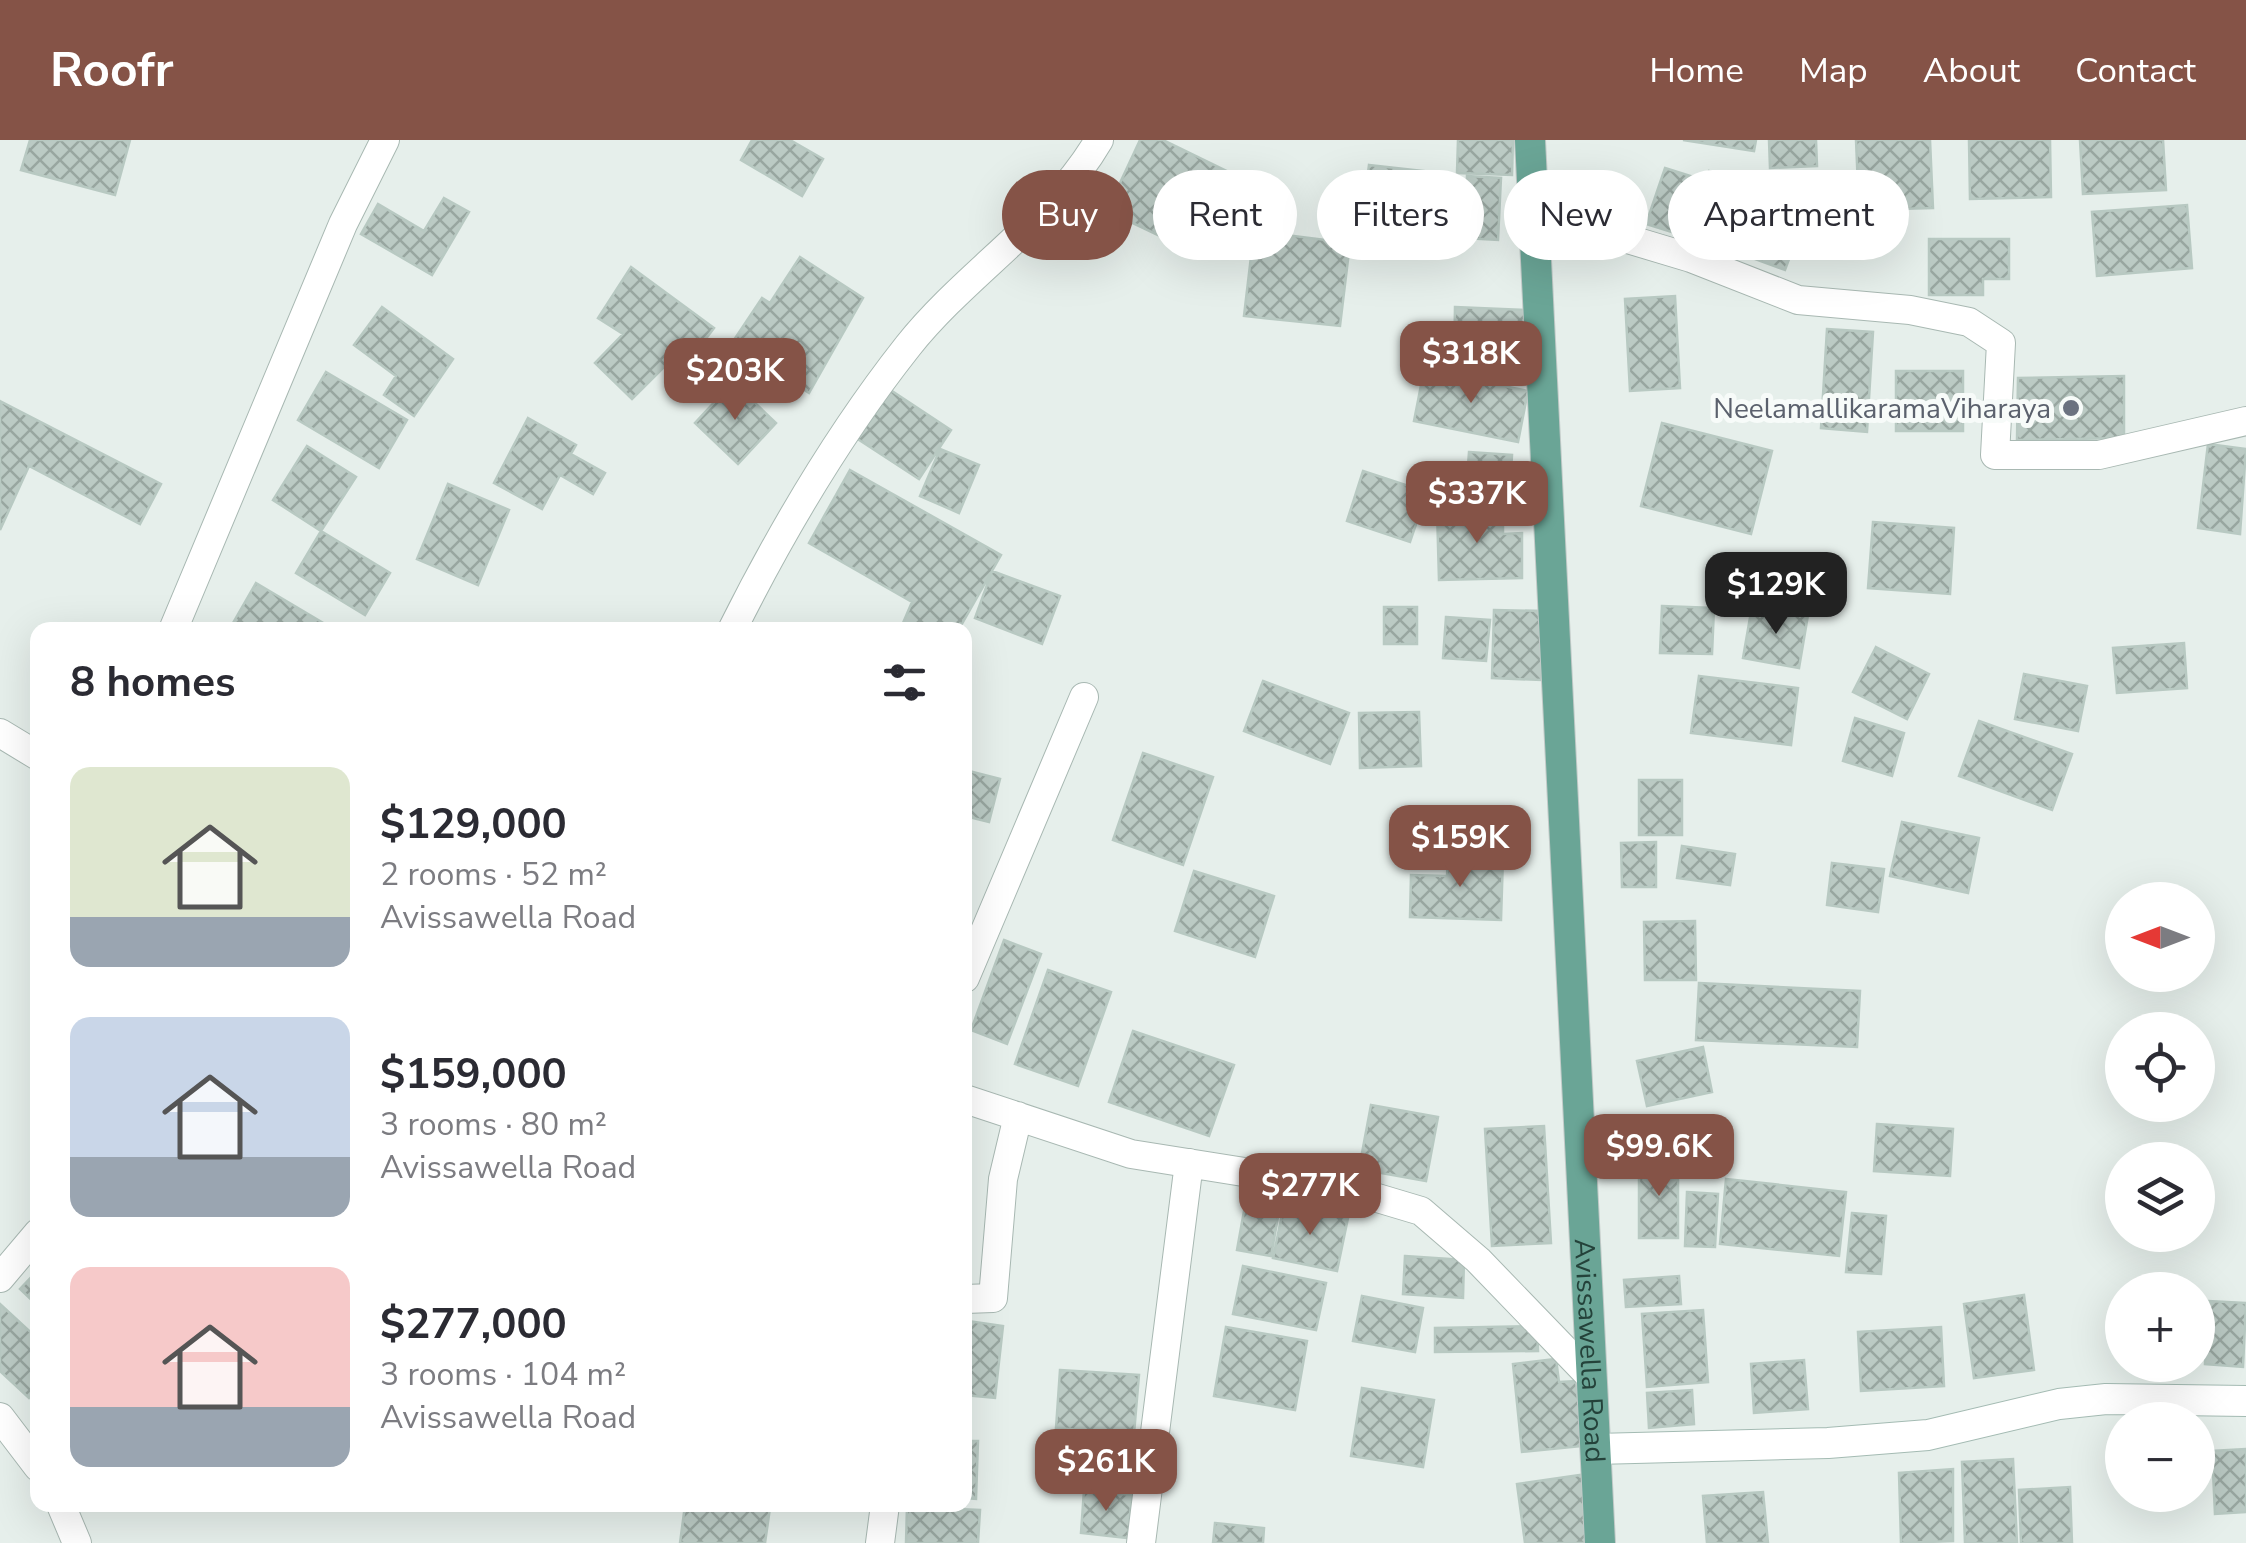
<!DOCTYPE html>
<meta charset="utf-8">
<style>
body{margin:0;font-family:"Nunito Sans",sans-serif;background:#f2f2f3;color:#2b2b33;height:100vh;display:flex;flex-direction:column;font-size:38px;white-space:nowrap}
*{box-sizing:border-box;margin:0}
p{font-size:32px;color:#7c7c81}
.icon{flex:none;width:55px;height:55px;fill:none;stroke:currentColor;stroke-width:2;stroke-linecap:round;stroke-linejoin:round}
.map{position:relative;flex:1;overflow:hidden}
.panel{position:absolute;left:30px;top:482px;width:942px;height:890px;display:flex;flex-direction:column;background:#fff;border-radius:20px;box-shadow:0 10px 40px #0002}
.panel>*{flex:none}
.hud{position:absolute;left:1002px;top:30px;width:950px;height:90px;display:flex;gap:20px}
.needle{width:65px;rotate:270deg}
.fabs{position:absolute;left:2105px;top:742px;display:grid;gap:20px}
.fabs a{display:grid;place-items:center;width:110px;height:110px;border-radius:50%;background:#fff;box-shadow:0 10px 40px #0002;font-size:50px}
.price{position:absolute;translate:-50% -85px;padding:0 22px;border-radius:20px;background:#855347;color:#fff;font-size:32px;line-height:65px;filter:drop-shadow(0 2px 5px #0008)}
.price::after{content:'';position:absolute;left:50%;top:60px;width:30px;height:22px;margin-left:-15px;background:inherit;clip-path:polygon(0 0,100% 0,50% 100%)}
.price.current{background:#222;color:#fff}
ul{padding:0;list-style:none}
li{display:flex;align-items:center;gap:30px;height:250px;padding:0 40px}
li span{display:grid;place-items:center;flex:none;width:280px;height:200px;border-radius:20px;color:#555}
li>.icon{margin-inline-start:auto}
span .icon{width:120px;height:120px;fill:#fffc;stroke-width:1}
li b{font-size:42px}
h2{display:flex;justify-content:space-between;align-items:center;height:120px;padding:0 40px;font-size:42px}
.tag{padding:0 35px;border-radius:45px;background:#fff;box-shadow:0 10px 40px #0002;font-size:35px;line-height:90px}
.tag.current{background:#855347;color:#fff}
header{display:flex;align-items:center;gap:60px;box-sizing:border-box;height:140px;padding:0 50px;background:#855347;color:#fff}
header strong{font-size:48px}
nav{display:flex;gap:55px;margin-inline-start:auto;font-size:35px}
.map>svg:first-child{display:block}
.building{fill:url(#building-cross-hatch);stroke:#b8c9c2;stroke-width:2.5}
.lines{fill:none;stroke-linecap:round;stroke-linejoin:round}
.street-casing{stroke:#a8b8b2;stroke-width:30}
.secondary-casing{stroke:#a4bbb3;stroke-width:32}
.primary-casing{stroke:#c2cac8;stroke-width:32}
.street{stroke:#fff;stroke-width:28}
.secondary{stroke:#fff;stroke-width:30}
.primary{stroke:#6aa596;stroke-width:30}
.worship-dot{fill:#6b7280;stroke:#f7fbf9;stroke-width:4}
.labels{text-anchor:middle;stroke-width:10;stroke-linejoin:round;paint-order:stroke}
.worship-label{font-size:28px;fill:#5b616d;stroke:#f7fbf9;text-anchor:end}
.street-label{font-size:28px;fill:#24423a;stroke:#f7fbf9}
</style>
<header>
<strong>Roofr</strong>
<nav><a>Home</a><a>Map</a><a>About</a><a>Contact</a></nav>
</header>
<div class="map">
<svg width="2246" height="1403" viewBox="0 0 2246 1403">
<defs>
<pattern id="building-cross-hatch" width="8" height="8" patternUnits="userSpaceOnUse" patternTransform="scale(2.5)"><rect width="8" height="8" fill="#bbcac4"/><path d="M0 0l8 8M0 8l8-8" fill="none" stroke="#98a6a0"/></pattern>
</defs>
<rect width="100%" height="100%" fill="#e6efeb"/>
<path class="building" d="M 30,0 L 130,0 L 115,55 L 21,30 Z
M 752,0 L 790,0 L 823,19 L 802,56 L 741,20 Z
M 1140,0 L 1163,0 L 1235,35 L 1198,114 L 1107,71 Z
M 1458,0 L 1513,0 L 1512,35 L 1457,33 Z
M 1683,0 L 1756,0 L 1754,11 Z
M 1769,0 L 1816,0 L 1817,26 L 1770,28 Z
M 1856,0 L 1930,0 L 1933,68 L 1859,70 Z
M 1969,0 L 2050,0 L 2051,57 L 1970,59 Z
M 2080,0 L 2163,0 L 2166,50 L 2083,54 Z
M 1369,25 L 1433,32 L 1424,103 L 1360,95 Z
M 1665,28 L 1697,38 L 1678,94 L 1646,84 Z
M 1709,31 L 1801,54 L 1792,92 L 1700,70 Z
M 1467,36 L 1501,38 L 1498,100 L 1465,98 Z
M 444,58 L 469,72 L 432,135 L 361,94 L 378,64 L 424,91 Z
M 2187,65 L 2192,128 L 2097,136 L 2092,72 Z
M 1734,81 L 1795,103 L 1785,130 L 1725,108 Z
M 1254,91 L 1350,103 L 1340,186 L 1244,176 Z
M 1929,99 L 2009,99 L 2009,139 L 1983,139 L 1983,155 L 1929,155 Z
M 800,117 L 863,158 L 809,253 L 732,203 L 762,158 L 770,163 Z
M 631,127 L 714,188 L 692,217 L 681,210 L 632,259 L 595,223 L 623,194 L 598,178 Z
M 1675,156 L 1680,248 L 1630,251 L 1625,159 Z
M 382,167 L 453,219 L 414,276 L 384,255 L 396,236 L 354,205 Z
M 1455,167 L 1528,170 L 1527,229 L 1454,227 Z
M 1827,189 L 1873,192 L 1867,292 L 1821,288 Z
M 1424,230 L 1528,251 L 1518,302 L 1414,281 Z
M 1896,231 L 1963,231 L 1963,291 L 1896,291 Z
M 326,232 L 407,280 L 379,328 L 298,280 Z
M 2124,236 L 2124,298 L 2017,300 L 2018,238 Z
M 733,242 L 776,283 L 738,324 L 695,283 Z
M 889,249 L 951,290 L 919,339 L 856,298 Z
M 0,261 L 161,344 L 140,384 L 29,326 L 0,390 Z
M 528,278 L 576,305 L 571,314 L 605,333 L 593,354 L 560,335 L 542,369 L 494,343 Z
M 1662,283 L 1772,311 L 1751,394 L 1641,366 Z
M 2208,304 L 2246,309 L 2240,394 L 2198,388 Z
M 307,306 L 356,337 L 321,391 L 273,360 Z
M 940,309 L 979,325 L 959,373 L 920,356 Z
M 1469,312 L 1512,315 L 1509,366 L 1444,362 L 1446,338 L 1467,339 Z
M 850,330 L 1001,415 L 959,489 L 900,490 L 912,462 L 809,403 Z
M 1363,331 L 1427,352 L 1410,402 L 1347,381 Z
M 448,344 L 509,370 L 478,445 L 417,419 Z
M 1437,370 L 1503,370 L 1503,394 L 1522,393 L 1522,438 L 1439,440 Z
M 1873,382 L 1954,388 L 1950,454 L 1868,448 Z
M 321,391 L 390,433 L 365,475 L 296,433 Z
M 992,431 L 1060,456 L 1042,504 L 975,478 Z
M 256,443 L 335,490 L 229,490 Z
M 1662,466 L 1714,468 L 1712,514 L 1660,513 Z
M 1752,466 L 1808,475 L 1799,528 L 1743,518 Z
M 1384,467 L 1417,467 L 1417,504 L 1384,504 Z
M 1494,470 L 1544,471 L 1541,540 L 1492,538 Z
M 1446,477 L 1490,480 L 1486,521 L 1443,518 Z
M 2184,503 L 2187,548 L 2117,553 L 2113,508 Z
M 1876,507 L 1929,534 L 1907,579 L 1853,552 Z
M 2024,534 L 2087,546 L 2078,591 L 2015,579 Z
M 1699,536 L 1798,548 L 1791,605 L 1691,593 Z
M 1263,541 L 1349,573 L 1330,624 L 1244,591 Z
M 1419,572 L 1421,626 L 1360,628 L 1359,573 Z
M 1855,578 L 1904,593 L 1892,636 L 1843,621 Z
M 1979,581 L 2072,614 L 2052,670 L 1959,636 Z
M 1143,613 L 1213,637 L 1183,725 L 1113,700 Z
M 965,630 L 1000,639 L 989,682 L 965,676 Z
M 1639,640 L 1682,640 L 1682,695 L 1639,695 Z
M 1902,682 L 1979,698 L 1968,753 L 1890,736 Z
M 1656,702 L 1656,747 L 1622,747 L 1621,703 Z
M 1682,706 L 1735,714 L 1730,745 L 1677,738 Z
M 1448,716 L 1503,717 L 1501,780 L 1410,777 L 1411,735 L 1447,736 Z
M 1832,723 L 1884,729 L 1878,772 L 1827,765 Z
M 1194,731 L 1274,756 L 1255,817 L 1175,791 Z
M 1695,781 L 1696,840 L 1645,840 L 1644,782 Z
M 1004,800 L 1041,814 L 1007,904 L 971,890 Z
M 1048,830 L 1111,852 L 1078,946 L 1015,924 Z
M 1699,843 L 1860,851 L 1857,907 L 1696,900 Z
M 1133,891 L 1234,925 L 1209,996 L 1109,962 Z
M 1703,907 L 1712,952 L 1647,966 L 1637,921 Z
M 1371,965 L 1438,977 L 1426,1041 L 1359,1029 Z
M 1877,984 L 1953,989 L 1950,1036 L 1874,1031 Z
M 1544,986 L 1551,1103 L 1492,1106 L 1485,989 Z
M 1639,1020 L 1678,1020 L 1678,1098 L 1639,1098 Z
M 1726,1039 L 1846,1052 L 1839,1116 L 1720,1104 Z
M 1687,1052 L 1718,1054 L 1715,1107 L 1685,1106 Z
M 1284,1065 L 1348,1078 L 1337,1131 L 1273,1118 Z
M 1244,1071 L 1278,1077 L 1271,1116 L 1237,1110 Z
M 1852,1073 L 1886,1076 L 1881,1134 L 1846,1132 Z
M 1405,1116 L 1464,1120 L 1463,1158 L 1403,1154 Z
M 1243,1126 L 1326,1143 L 1316,1190 L 1233,1174 Z
M 38,1130 L 38,1166 L 20,1149 Z
M 1679,1136 L 1681,1164 L 1626,1167 L 1624,1140 Z
M 2024,1155 L 2034,1230 L 1974,1238 L 1964,1164 Z
M 1362,1156 L 1423,1168 L 1415,1212 L 1353,1201 Z
M 2208,1161 L 2246,1163 L 2243,1227 L 2205,1224 Z
M 0,1164 L 38,1199 L 38,1249 L 29,1258 L 0,1231 Z
M 1703,1170 L 1708,1242 L 1647,1247 L 1642,1174 Z
M 968,1181 L 1003,1186 L 995,1258 L 965,1255 Z
M 1537,1186 L 1538,1211 L 1435,1212 L 1435,1188 Z
M 1226,1187 L 1307,1201 L 1295,1270 L 1214,1256 Z
M 1941,1187 L 1944,1246 L 1861,1251 L 1858,1192 Z
M 1556,1219 L 1559,1242 L 1576,1241 L 1583,1306 L 1522,1312 L 1513,1224 Z
M 1804,1220 L 1808,1269 L 1754,1273 L 1751,1224 Z
M 1060,1230 L 1139,1235 L 1134,1294 L 1056,1288 Z
M 1362,1248 L 1434,1260 L 1423,1327 L 1351,1316 Z
M 1692,1250 L 1694,1284 L 1649,1288 L 1647,1253 Z
M 965,1301 L 978,1301 L 976,1359 L 965,1358 Z
M 2246,1309 L 2246,1372 L 2215,1374 L 2212,1311 Z
M 2013,1319 L 2017,1403 L 1965,1403 L 1962,1322 Z
M 1953,1329 L 1953,1401 L 1901,1403 L 1899,1333 Z
M 1587,1334 L 1596,1403 L 1525,1403 L 1517,1344 Z
M 2070,1347 L 2072,1403 L 2021,1403 L 2019,1350 Z
M 1084,1350 L 1132,1355 L 1128,1398 L 1081,1393 Z
M 1763,1352 L 1768,1403 L 1707,1403 L 1703,1356 Z
M 685,1365 L 770,1368 L 765,1403 L 680,1403 Z
M 907,1367 L 980,1370 L 978,1403 L 906,1403 Z
M 1215,1383 L 1264,1388 L 1263,1403 L 1213,1403 Z"/>
<g class="lines">
<defs>
<path id="street" d="M 1532,53 L 1601,91 L 1691,118 L 1798,160 L 1910,170 L 1969,182 L 2001,203 L 1995,315 L 2099,315 L 2246,281
M 173,490 L 343,84 L 385,0
M 732,490 C 781,392 840,292 908,206 C 966,133 1052,81 1099,0
M 0,593 L 38,616
M 965,838 L 1084,557
M 965,959 L 1131,1014 L 1344,1048 L 1421,1071 L 1478,1120 L 1589,1235
M 0,1138 L 38,1093
M 965,1159 L 993,1158 L 1003,1039 L 1018,976
M 0,1277 L 38,1327
M 61,1365 L 77,1403
M 880,1403 L 885,1365
M 1141,1403 L 1189,1023"/>
<path id="secondary" d="M 1596,1309 L 1828,1303 L 1928,1295 L 2059,1264 L 2106,1259 L 2246,1261"/>
<g id="primary">
<path id="s1" d="M 1530,0 L 1600,1403"/>
</g>
</defs>
<use href="#street" class="street-casing"/>
<use href="#secondary" class="secondary-casing"/>
<use href="#primary" class="primary-casing"/>
<use href="#street" class="street"/>
<use href="#secondary" class="secondary"/>
<use href="#primary" class="primary"/>
</g>
<circle class="worship-dot" cx="2071" cy="268" r="10"/>
<g class="labels">
<g class="worship-label">
<text x="2051" y="278">NeelamallikaramaViharaya</text>
</g>
<g class="street-label">
<text dy="10" stroke="none"><textPath href="#s1" startOffset="1212">Avissawella Road</textPath></text>
</g>
</g>
</svg>
<div class="fabs">
<a><svg class="needle" viewBox="-14 -14 28 28"><path d="M0-13l5 13h-10z" fill="#e53935"/><path d="M0 13l5-13h-10z" fill="#7c7c81"/></svg></a>
<a><svg class="icon" aria-label="locate" viewBox="0 0 24 24"><circle cx="12" cy="12" r="6"/><path d="M12 2v4M12 18v4M2 12h4M18 12h4"/></svg></a>
<a><svg class="icon" aria-label="layers" viewBox="0 0 24 24"><path d="M12 4l9 5-9 5-9-5zM3 14l9 5 9-5"/></svg></a>
<a>+</a>
<a>−</a>
</div>
<b class="price" style="left:1471px;top:266px">$318K</b>
<b class="price" style="left:735px;top:283px">$203K</b>
<b class="price" style="left:1477px;top:406px">$337K</b>
<b class="price current" style="left:1776px;top:497px">$129K</b>
<b class="price" style="left:1460px;top:750px">$159K</b>
<b class="price" style="left:1659px;top:1059px">$99.6K</b>
<b class="price" style="left:1310px;top:1098px">$277K</b>
<b class="price" style="left:1106px;top:1374px">$261K</b>
<div class="hud">
<a class="tag current">Buy</a>
<a class="tag">Rent</a>
<a class="tag">Filters</a>
<a class="tag">New</a>
<a class="tag">Apartment</a>
</div>
<section class="panel">
<h2>8 homes<svg class="icon" aria-label="filters" viewBox="0 0 24 24"><path d="M4 7h16M4 17h16"/><circle cx="9" cy="7" r="2"/><circle cx="15" cy="17" r="2"/></svg></h2>
<ul>
<li><span style="background:linear-gradient(#dfe7d0 75%,#9aa5b1 0)"><svg class="icon" aria-label="home" viewBox="0 0 24 24"><path d="M3 11l9-7 9 7M6 9v11h12V9"/></svg></span><div><b>$129,000</b><p>2 rooms · 52 m²</p><p>Avissawella Road</p></div></li>
<li><span style="background:linear-gradient(#c9d6e8 70%,#9aa5b1 0)"><svg class="icon" aria-label="home" viewBox="0 0 24 24"><path d="M3 11l9-7 9 7M6 9v11h12V9"/></svg></span><div><b>$159,000</b><p>3 rooms · 80 m²</p><p>Avissawella Road</p></div></li>
<li><span style="background:linear-gradient(#f6c9c9 70%,#9aa5b1 0)"><svg class="icon" aria-label="home" viewBox="0 0 24 24"><path d="M3 11l9-7 9 7M6 9v11h12V9"/></svg></span><div><b>$277,000</b><p>3 rooms · 104 m²</p><p>Avissawella Road</p></div></li>
</ul>
</section>
</div>
